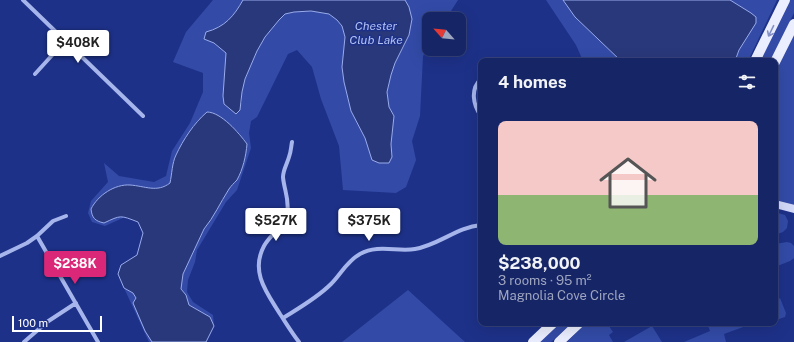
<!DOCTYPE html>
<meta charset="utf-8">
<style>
body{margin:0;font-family:"Public Sans",sans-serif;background:#1f2d6c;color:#f1f3f6;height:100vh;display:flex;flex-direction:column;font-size:15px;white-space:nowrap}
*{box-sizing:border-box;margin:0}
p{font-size:13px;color:#9ea5bf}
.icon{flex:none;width:22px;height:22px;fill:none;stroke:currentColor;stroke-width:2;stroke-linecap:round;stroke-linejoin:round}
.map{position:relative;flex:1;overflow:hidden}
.panel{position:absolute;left:478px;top:58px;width:300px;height:268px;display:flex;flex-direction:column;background:#162566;border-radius:8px;box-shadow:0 4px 16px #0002,0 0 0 1px #35427a}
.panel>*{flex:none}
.needle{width:26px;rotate:297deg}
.fabs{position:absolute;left:422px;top:12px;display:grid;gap:8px}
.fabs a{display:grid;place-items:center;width:44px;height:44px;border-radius:8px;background:#162566;box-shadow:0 4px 16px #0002,0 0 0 1px #35427a;font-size:20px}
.scale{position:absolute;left:12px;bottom:10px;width:90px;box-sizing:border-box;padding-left:4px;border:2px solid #fff;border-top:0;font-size:11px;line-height:14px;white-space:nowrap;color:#fff;-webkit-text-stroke:3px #1d3188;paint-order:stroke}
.price{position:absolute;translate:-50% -34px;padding:0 9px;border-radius:4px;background:#fff;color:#222;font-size:13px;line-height:26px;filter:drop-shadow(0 1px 2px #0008)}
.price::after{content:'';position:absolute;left:50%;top:24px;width:12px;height:9px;margin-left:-6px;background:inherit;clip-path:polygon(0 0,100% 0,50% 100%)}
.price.on{background:#db2777;color:#fff}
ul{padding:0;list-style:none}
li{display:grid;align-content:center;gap:8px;height:212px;padding:0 20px}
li+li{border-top:1px solid #35427a}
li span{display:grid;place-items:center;height:124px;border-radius:8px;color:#555}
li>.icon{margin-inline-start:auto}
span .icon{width:72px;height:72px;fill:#fffc;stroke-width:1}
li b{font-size:17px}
h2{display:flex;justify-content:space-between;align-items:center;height:48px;padding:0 20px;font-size:17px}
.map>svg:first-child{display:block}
.green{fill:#334ba7}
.water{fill:#29387a;stroke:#9aaced}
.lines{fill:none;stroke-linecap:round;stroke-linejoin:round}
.street{stroke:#a6b5eb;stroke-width:4}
.secondary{stroke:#d2d9f8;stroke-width:8}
.primary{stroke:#ebeefe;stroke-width:10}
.oneway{stroke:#8490c3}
.labels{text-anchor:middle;stroke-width:3;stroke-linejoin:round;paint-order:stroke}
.water-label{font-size:12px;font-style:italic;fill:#b2c0f3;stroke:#1d3188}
</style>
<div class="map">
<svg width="794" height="342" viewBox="0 0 794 342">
<rect width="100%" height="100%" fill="#1d3188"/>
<path class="green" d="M 213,0 L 243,0 C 234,16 225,27 206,32 L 214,43 L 226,53 L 223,96 L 224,104 L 242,103 L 242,92 L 245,79 L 257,51 L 265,37 L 279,20 L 285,14 L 294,12 L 311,11 L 329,14 L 337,20 L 342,26 L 345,37 L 342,67 L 344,82 L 351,111 L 365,138 L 392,157 L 391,144 L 394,116 L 389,107 L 387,92 L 391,75 L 395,63 L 409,35 L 409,7 L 405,0 L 458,0 L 446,19 L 429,19 L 429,47 L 423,56 L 420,116 L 412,141 L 416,160 L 406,187 L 396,193 L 343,190 L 339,146 L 321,99 L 312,67 L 297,50 L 288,54 L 257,117 L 251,121 L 249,133 L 251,148 L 237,190 L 226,202 L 197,250 L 195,262 L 188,280 L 187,292 L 193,302 L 213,315 L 214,326 L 210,317 L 189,305 L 186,295 L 181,289 L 183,274 L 204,229 C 214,217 220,203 229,189 C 231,186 234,183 237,180 C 243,169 246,156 247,144 L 238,132 L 220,117 L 199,119 L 188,133 L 175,156 L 170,183 C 155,194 145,185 129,185 C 122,185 116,188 110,190 L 116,217 L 120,216 L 125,217 L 105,226 L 92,222 L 88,213 L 91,201 L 108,182 L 104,163 L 119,176 L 154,182 L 166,176 L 172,151 L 190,123 L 203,92 L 203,73 L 173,62 L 186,32 Z
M 546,0 L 563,0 L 575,17 L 621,61 L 583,61 L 576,45 Z
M 730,0 L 777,0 L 748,61 L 735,61 L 739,50 L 745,40 L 751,13 Z
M 788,0 L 794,0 L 794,13 L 770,61 L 758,61 Z
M 794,27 L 794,208 L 775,203 L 775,64 Z
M 775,212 L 785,215 L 788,221 L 787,228 L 783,232 L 775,235 Z
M 787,242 L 791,243 L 794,246 L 794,258 L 790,261 L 775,267 L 775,244 Z
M 124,288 L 133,293 L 136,298 L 135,300 L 139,317 L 152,342 L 149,342 Z
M 408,290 L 465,342 L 342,342 Z
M 780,298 L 786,313 L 785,317 L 776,320 L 776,301 Z
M 557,323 L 572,323 L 551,342 L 536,342 Z
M 586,323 L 607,323 L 613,332 L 609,335 L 613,342 L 567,342 Z
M 707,323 L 745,323 L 746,326 L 724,334 L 726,342 L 684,342 L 710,331 Z
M 652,326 L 662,342 L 624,342 Z"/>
<path class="water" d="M 243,0 L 405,0 L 409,7 L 412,19 L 409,35 L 395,63 L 391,75 L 387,92 L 389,107 L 394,116 L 391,144 L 392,157 L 389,163 L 379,163 L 372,160 L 365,138 L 351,111 L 344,82 L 342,67 L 345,37 L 342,26 L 337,20 L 329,14 L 311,11 L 294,12 L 285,14 L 279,20 L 265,37 L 257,51 L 245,79 L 242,92 L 240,110 L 236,114 L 224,104 L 223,96 L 226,53 L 214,43 L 204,39 L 206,32 C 225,27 234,16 243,0 Z
M 563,0 L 730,0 L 751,13 L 756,17 L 756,23 L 739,50 L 735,61 L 621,61 L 575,17 Z
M 207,112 C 221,112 239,133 247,144 C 246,156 243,169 237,180 C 234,183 231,186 229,189 C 220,203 214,217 204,229 L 183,274 L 181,289 L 186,295 L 189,305 L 210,317 L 214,326 L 206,342 L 152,342 L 145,331 L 133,303 L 136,298 L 133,293 L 124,288 L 118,274 L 121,265 L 137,255 L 143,233 L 138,222 C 120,215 121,215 104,223 C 95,221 92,218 91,209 C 98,195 115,184 130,185 C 145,186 157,193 170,183 C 172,174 172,163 176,155 C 183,140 194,123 207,112 Z"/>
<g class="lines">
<path class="street" d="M 23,0 L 143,116
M 35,74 L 65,41
M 481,79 C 470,89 473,105 481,116
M 292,142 C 291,147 291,152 289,157 C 287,164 283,170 283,177 C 284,190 290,200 287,214 C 284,226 270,235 264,246 C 250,272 267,293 280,314 C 286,323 292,333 299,342
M 37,236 L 98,342
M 0,256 L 27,243 L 37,236 L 53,221 L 66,216
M 283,318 C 299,308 317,298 331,284 C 341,274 347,261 360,254 C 378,244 397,252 415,249 C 439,245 457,227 481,225
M 24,342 L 47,322 L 76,303"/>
<path class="secondary" d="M 775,204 L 794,209"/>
<path class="primary" d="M 755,61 L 785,0
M 775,62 L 794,24
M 533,342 L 553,323
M 559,342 L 579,323"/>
</g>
<defs><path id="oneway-shaft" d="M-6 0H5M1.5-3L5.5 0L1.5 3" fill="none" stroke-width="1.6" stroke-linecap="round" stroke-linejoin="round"/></defs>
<use class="oneway" href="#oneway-shaft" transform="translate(771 31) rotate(116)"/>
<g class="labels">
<g class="water-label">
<text x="376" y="30">Chester<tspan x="376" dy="14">Club Lake</tspan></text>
</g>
</g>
</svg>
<div class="fabs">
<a><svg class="needle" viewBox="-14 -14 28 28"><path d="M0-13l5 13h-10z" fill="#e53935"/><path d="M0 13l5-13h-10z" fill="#9ea5bf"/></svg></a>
</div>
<div class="scale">100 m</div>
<b class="price" style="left:78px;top:64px">$408K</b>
<b class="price" style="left:276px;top:242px">$527K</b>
<b class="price" style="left:369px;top:242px">$375K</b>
<b class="price on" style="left:75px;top:285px">$238K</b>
<section class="panel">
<h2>4 homes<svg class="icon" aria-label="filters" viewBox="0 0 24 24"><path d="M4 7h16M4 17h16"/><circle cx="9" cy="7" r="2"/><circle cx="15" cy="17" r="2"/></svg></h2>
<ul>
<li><span style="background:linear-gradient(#f6c9c9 60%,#8fb573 0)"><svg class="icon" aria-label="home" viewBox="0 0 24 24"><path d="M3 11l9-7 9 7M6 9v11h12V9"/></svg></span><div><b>$238,000</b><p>3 rooms · 95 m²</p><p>Magnolia Cove Circle</p></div></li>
</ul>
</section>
</div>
